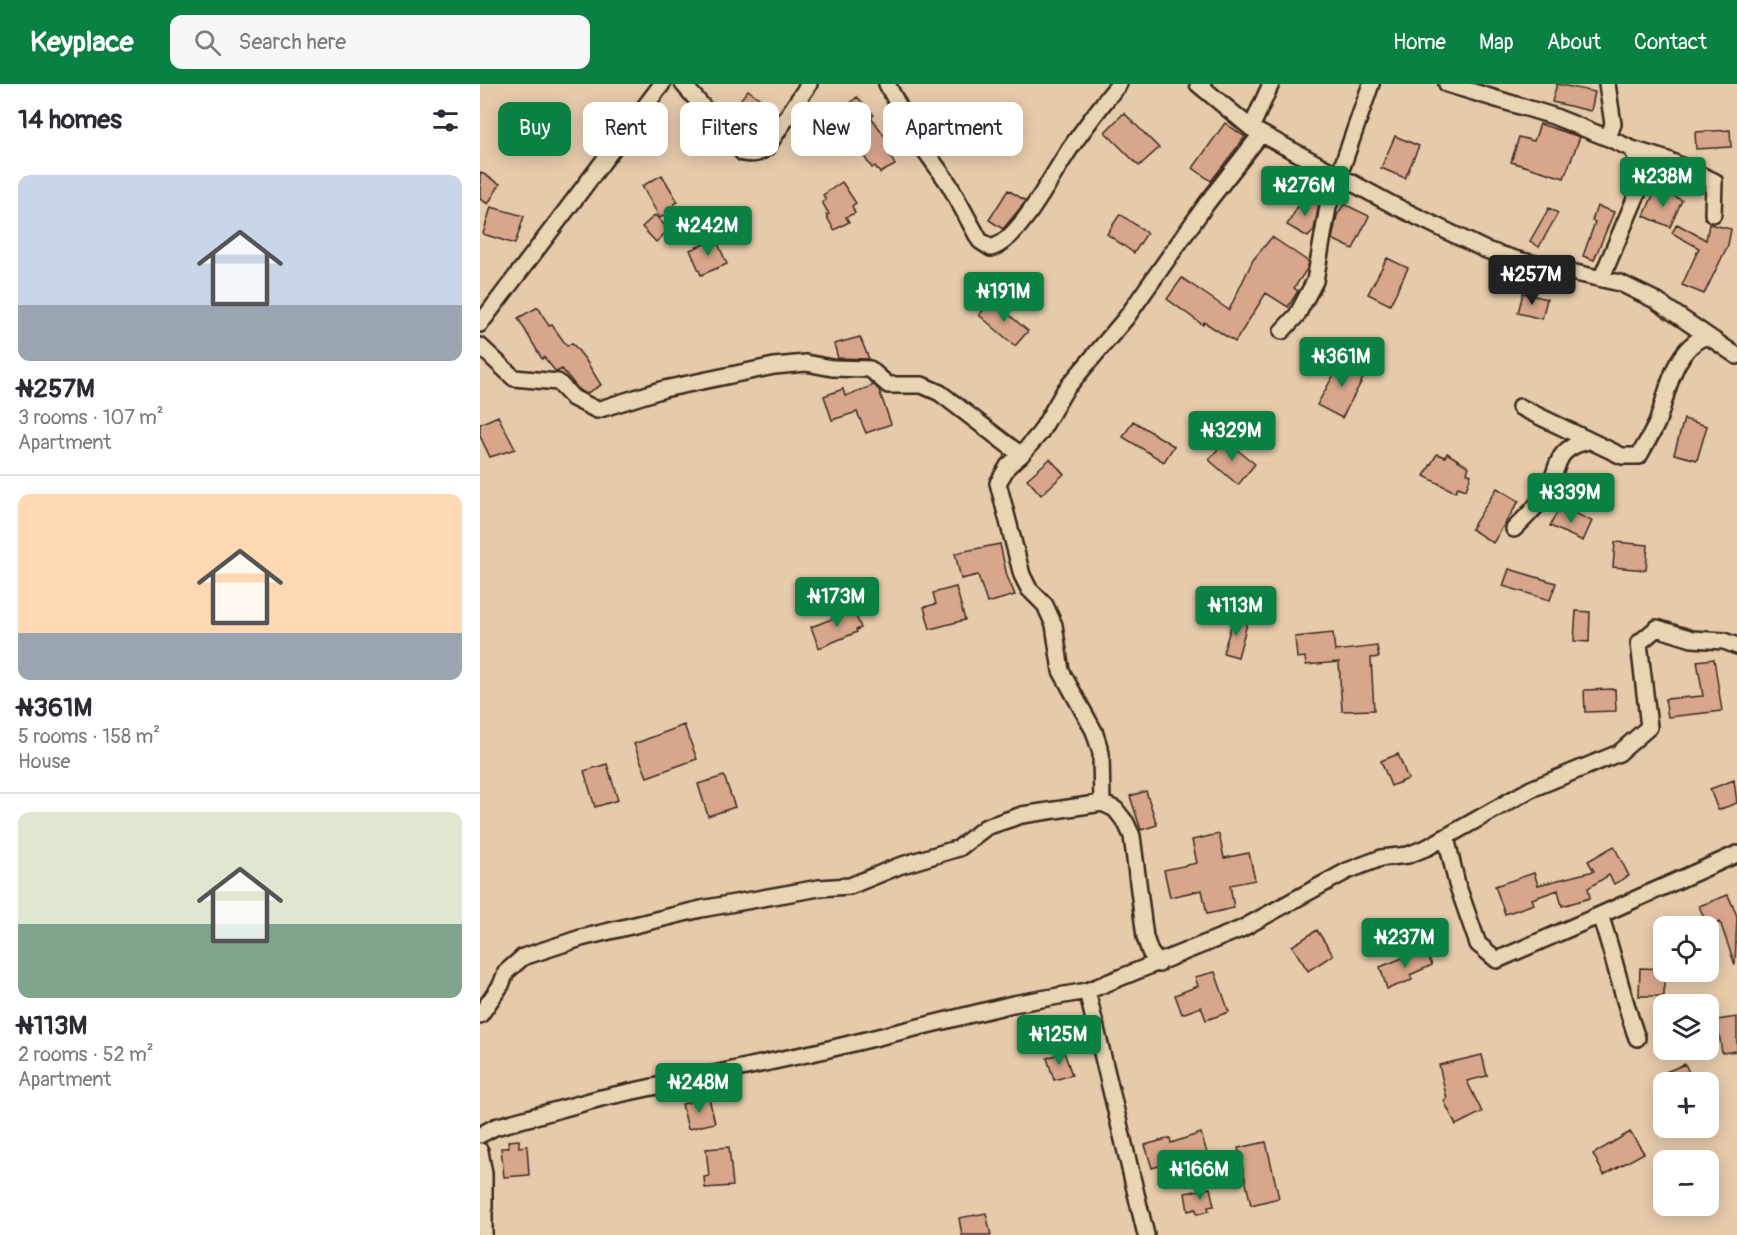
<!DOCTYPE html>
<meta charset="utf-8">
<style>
body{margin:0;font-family:Pangolin,sans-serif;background:#f7f7f7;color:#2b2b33;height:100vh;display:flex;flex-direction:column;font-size:22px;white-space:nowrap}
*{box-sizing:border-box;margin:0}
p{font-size:20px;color:#7c7c81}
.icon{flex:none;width:33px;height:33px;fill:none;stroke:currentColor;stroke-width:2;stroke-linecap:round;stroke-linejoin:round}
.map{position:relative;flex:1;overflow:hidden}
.drawer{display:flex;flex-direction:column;background:#fff;width:480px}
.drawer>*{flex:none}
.hud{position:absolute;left:18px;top:18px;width:570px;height:54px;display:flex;gap:12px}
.fabs{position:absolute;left:1173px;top:832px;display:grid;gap:12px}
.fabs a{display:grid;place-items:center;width:66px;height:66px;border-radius:12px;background:#fff;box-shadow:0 3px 15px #0003;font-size:30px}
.price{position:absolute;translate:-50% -51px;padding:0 14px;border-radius:6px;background:#0b8043;color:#fff;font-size:20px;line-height:39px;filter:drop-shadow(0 2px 3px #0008)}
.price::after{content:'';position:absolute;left:50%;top:36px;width:18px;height:14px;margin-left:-9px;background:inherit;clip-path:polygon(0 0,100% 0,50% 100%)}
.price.on{background:#222;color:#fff}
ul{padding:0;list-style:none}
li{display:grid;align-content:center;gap:12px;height:318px;padding:0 18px}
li+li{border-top:2px solid #e1e1e2}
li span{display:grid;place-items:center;height:186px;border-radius:12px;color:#555}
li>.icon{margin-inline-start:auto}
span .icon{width:108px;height:108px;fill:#fffc;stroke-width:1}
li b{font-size:26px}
h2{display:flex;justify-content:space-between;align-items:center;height:72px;padding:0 18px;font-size:26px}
.pill{padding:0 21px;border-radius:12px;background:#fff;box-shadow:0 3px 15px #0003;font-size:21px;line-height:54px}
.pill.on{background:#0b8043;color:#fff}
header{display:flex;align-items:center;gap:36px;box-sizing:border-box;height:84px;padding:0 30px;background:#0b8043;color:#fff}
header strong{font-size:28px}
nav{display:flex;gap:33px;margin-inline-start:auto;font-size:21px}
.search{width:420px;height:54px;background:#f7f7f7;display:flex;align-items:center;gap:15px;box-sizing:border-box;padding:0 21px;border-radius:12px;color:#7c7c81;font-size:22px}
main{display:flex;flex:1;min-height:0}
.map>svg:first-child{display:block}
.building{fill:#d8a68b;stroke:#3b2a1e;stroke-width:1.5}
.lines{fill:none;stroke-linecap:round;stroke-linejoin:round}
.minor-casing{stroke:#3b2a1e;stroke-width:20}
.minor{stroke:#e9d4b3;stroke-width:15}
</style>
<header>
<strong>Keyplace</strong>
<div class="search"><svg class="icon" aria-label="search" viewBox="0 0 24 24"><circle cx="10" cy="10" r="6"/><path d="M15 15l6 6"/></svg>Search here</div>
<nav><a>Home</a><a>Map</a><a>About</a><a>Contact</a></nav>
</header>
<main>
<section class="drawer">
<h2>14 homes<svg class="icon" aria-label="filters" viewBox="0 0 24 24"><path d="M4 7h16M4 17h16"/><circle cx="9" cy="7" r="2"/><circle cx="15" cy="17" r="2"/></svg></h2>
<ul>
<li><span style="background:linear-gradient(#c9d6e8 70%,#9aa5b1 0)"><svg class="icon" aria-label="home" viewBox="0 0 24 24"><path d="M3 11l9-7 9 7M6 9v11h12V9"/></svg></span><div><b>₦257M</b><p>3 rooms · 107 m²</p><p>Apartment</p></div></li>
<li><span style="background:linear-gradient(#ffd9b3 75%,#9aa5b1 0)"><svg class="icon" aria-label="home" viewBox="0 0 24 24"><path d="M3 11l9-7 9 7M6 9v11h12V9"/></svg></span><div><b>₦361M</b><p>5 rooms · 158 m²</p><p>House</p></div></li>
<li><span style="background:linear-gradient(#dfe7d0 60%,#7fa58c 0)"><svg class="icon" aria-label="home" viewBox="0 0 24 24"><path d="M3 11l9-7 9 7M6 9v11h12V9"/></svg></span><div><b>₦113M</b><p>2 rooms · 52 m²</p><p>Apartment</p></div></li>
</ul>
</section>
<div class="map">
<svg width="1257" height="1151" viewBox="0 0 1257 1151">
<rect width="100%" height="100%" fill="#e6cbab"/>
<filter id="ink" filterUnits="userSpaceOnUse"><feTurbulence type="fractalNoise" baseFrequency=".0167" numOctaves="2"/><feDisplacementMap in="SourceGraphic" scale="12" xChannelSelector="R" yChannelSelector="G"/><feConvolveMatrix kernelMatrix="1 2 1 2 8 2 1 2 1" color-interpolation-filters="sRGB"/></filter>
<g filter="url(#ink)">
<path class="building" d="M 1077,0 L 1115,8 L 1111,27 L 1072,18 Z
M 268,6 L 287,20 L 280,28 L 286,33 L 279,42 L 273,37 L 267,44 L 249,30 Z
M 377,13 L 394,31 L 391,33 L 416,68 L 410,72 L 415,81 L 400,89 L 395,82 L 392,84 L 376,61 L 380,58 L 356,32 Z
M 644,29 L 679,64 L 659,82 L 625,48 Z
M 745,39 L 765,53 L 731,97 L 713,84 Z
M 1060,40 L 1100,53 L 1084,94 L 1031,78 L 1039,53 L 1054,57 Z
M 1250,46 L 1251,63 L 1216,65 L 1215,48 Z
M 915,52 L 939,62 L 925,94 L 901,84 Z
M 0,88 L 20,100 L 8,120 L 0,115 Z
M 182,91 L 198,118 L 194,120 L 197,124 L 180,134 L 162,102 Z
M 362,98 L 376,119 L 372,122 L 375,129 L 366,133 L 369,138 L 354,146 L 346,131 L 349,130 L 342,118 L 346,116 L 343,111 Z
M 1176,104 L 1202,116 L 1190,143 L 1164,132 Z
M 528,106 L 546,117 L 523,145 L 509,136 Z
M 824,112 L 839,120 L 834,146 L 828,153 L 807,141 Z
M 864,120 L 889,132 L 873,165 L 852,155 L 857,131 Z
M 1117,122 L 1134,128 L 1114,176 L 1103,172 L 1115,138 L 1112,137 Z
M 11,123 L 44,132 L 35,160 L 3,150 Z
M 1069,124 L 1078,129 L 1059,163 L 1050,157 Z
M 640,130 L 667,149 L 654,169 L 627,150 Z
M 175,131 L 189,146 L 176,158 L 162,143 Z
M 1197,140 L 1226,156 L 1229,140 L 1251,145 L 1248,161 L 1224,210 L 1202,201 L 1219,164 L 1192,149 Z
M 792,153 L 829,178 L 827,185 L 814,204 L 818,207 L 808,223 L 786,209 L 755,258 L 724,238 L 723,241 L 687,215 L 702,194 L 749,226 L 773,176 Z
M 236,155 L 247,180 L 221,191 L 210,166 Z
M 907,174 L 928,184 L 910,221 L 888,210 Z
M 1043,209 L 1067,215 L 1062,235 L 1038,229 Z
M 512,216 L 548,247 L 535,262 L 499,231 Z
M 58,223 L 69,242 L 72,241 L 87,262 L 92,259 L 105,275 L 121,301 L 106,310 L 99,306 L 82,285 L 76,288 L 64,273 L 62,275 L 38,234 Z
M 380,253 L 389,275 L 358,274 L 354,260 Z
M 863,274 L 887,287 L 862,334 L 837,321 Z
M 394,301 L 399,306 L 411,340 L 386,349 L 377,328 L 352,336 L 344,312 L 363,305 L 365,312 Z
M 18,332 L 35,365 L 10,373 L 0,352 L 0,340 Z
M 1204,335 L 1227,342 L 1217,376 L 1194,370 Z
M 653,337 L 694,362 L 684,378 L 643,353 Z
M 745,356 L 775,380 L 758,401 L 729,376 Z
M 967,369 L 989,383 L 987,389 L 991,391 L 986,406 L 978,403 L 975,408 L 944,392 L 957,370 L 965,373 Z
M 570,375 L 584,390 L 561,411 L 547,395 Z
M 1017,404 L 1039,417 L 1013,459 L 991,445 Z
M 1080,422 L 1112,437 L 1103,457 L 1070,442 Z
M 1135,458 L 1168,461 L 1166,486 L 1133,483 Z
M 520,460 L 527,492 L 535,511 L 507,519 L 498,491 L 481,495 L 475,469 Z
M 1029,485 L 1076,499 L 1070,516 L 1023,502 Z
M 476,503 L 485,536 L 450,545 L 444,523 L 456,520 L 453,509 Z
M 372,522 L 381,544 L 376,546 L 377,548 L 339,564 L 331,543 L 362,531 L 360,527 Z
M 1096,527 L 1110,528 L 1109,558 L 1094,557 Z
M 754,532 L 768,536 L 758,573 L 743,569 Z
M 853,549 L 855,567 L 897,562 L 899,573 L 891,574 L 894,626 L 862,627 L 859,578 L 826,581 L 825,573 L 817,574 L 815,553 Z
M 1234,575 L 1242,627 L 1188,633 L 1185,615 L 1223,612 L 1217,577 Z
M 1135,605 L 1136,627 L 1105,628 L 1104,606 Z
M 204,641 L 217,675 L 167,693 L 154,660 Z
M 918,670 L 928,695 L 911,702 L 901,677 Z
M 127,680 L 138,716 L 115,723 L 104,687 Z
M 244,692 L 255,723 L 228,732 L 218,700 Z
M 1254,696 L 1257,719 L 1238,726 L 1230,705 Z
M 666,707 L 677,741 L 661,746 L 650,712 Z
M 739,750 L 744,774 L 769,769 L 775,796 L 750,801 L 754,824 L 727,830 L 722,806 L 690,813 L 684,786 L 717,779 L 712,756 Z
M 1134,762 L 1149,792 L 1134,800 L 1129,791 L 1108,804 L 1110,814 L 1082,822 L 1078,806 L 1052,815 L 1054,820 L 1025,830 L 1015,802 L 1054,789 L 1058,801 L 1114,787 L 1108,777 Z
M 1248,811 L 1257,832 L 1255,881 L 1240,838 L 1228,843 L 1219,822 Z
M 837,846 L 853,871 L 828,887 L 812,862 Z
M 945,865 L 952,881 L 930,891 L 932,896 L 907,905 L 900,883 Z
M 1160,884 L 1184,885 L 1184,912 L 1159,912 Z
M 735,888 L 749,928 L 726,936 L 721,923 L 702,930 L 695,911 L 718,902 L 715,893 Z
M 1257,933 L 1257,967 L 1242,969 L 1237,936 Z
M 584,968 L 592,991 L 574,996 L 567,974 Z
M 1002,971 L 1007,992 L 987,997 L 1002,1028 L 976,1041 L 964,1017 L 967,1015 L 959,981 Z
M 1205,980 L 1214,999 L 1191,999 L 1186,988 Z
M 229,1014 L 235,1039 L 208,1045 L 202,1020 Z
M 1150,1048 L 1164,1069 L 1124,1091 L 1113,1070 Z
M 721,1049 L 731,1082 L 707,1090 L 702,1075 L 672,1084 L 665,1061 L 690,1054 L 691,1059 Z
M 39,1056 L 39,1063 L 47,1062 L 49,1091 L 24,1093 L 21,1064 L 29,1064 L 28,1057 Z
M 786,1058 L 799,1114 L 771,1121 L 758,1064 Z
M 249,1063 L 253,1102 L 225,1104 L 224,1093 L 229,1092 L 226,1065 Z
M 730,1104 L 734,1122 L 728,1123 L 729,1127 L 717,1130 L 716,1125 L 708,1127 L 705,1109 Z
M 506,1129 L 511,1151 L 482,1151 L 479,1134 Z"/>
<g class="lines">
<defs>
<path id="minor" d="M 203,0 L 263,69 C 273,71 278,70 287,63 L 329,0
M 407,0 L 434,51 L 469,100 L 500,157 L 511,164 C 540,156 573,89 591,63 C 606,42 622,20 639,0
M 718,0 L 771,44 L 913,121 L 1006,166 L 1038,176 L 1140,199 L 1175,216 L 1257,272
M 967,0 L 1073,32 L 1128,54 L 1133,40 L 1127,0
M 771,44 L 791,0
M 1152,65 L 1188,76
M 1161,84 L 1188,76 L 1234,97 L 1233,130
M 1122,193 L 1158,108 L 1161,84 L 1152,65 L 1128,54
M 0,240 L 182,0
M 802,247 L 817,231 L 835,197 L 848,123 L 891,0
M 0,262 L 34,294 L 78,298 L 93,314 L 117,326 L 184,305 L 294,282 L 326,279 L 352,284 L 390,285 L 408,301 L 442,301 L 460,309 L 541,371
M 1040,323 L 1142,372 L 1159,372 C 1165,361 1172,350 1177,339 C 1188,309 1192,266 1226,252
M 1034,445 C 1046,433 1057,423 1066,409 C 1081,384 1071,366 1108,357
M 622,719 L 621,669 L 614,647 L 581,587 L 574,541 L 565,521 L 549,505 L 542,491 L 518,399 L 528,382 L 541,371 L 560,349 L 585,306 L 646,234 L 727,119 L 781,50
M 966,753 L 977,800 L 998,860 L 1017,876 L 1120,831 C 1134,871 1142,913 1157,954
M 1120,831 L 1257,770
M 607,907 L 666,1151
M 0,931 L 21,901 L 26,888 L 43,873 L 101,854 L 221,825 L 339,804 L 370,802 L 419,782 L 479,764 L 506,743 L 542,731 L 622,719 L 635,725 L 646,739 L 652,752 L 665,853 L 670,868 L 679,880
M 0,1051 L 15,1043 L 121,1014 L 341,967 L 533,920 L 607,907 L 761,845 L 867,787 L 901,774 L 928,771 L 948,763 L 1051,705 L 1139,669 L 1169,643 L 1159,559 L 1177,544 L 1212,555 L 1244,557 L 1257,562
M 0,1067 L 4,1090 L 4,1151"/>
</defs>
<use href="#minor" class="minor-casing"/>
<use href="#minor" class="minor"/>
</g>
</g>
</svg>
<div class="fabs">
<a><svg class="icon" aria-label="locate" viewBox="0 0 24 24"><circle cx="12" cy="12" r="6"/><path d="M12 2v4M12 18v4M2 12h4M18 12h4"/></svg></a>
<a><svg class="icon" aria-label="layers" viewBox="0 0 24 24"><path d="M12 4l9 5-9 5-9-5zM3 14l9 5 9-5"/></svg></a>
<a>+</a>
<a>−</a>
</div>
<b class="price" style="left:1183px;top:124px">₦238M</b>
<b class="price" style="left:825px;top:133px">₦276M</b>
<b class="price" style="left:228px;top:173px">₦242M</b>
<b class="price on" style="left:1052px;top:222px">₦257M</b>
<b class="price" style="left:524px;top:239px">₦191M</b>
<b class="price" style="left:862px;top:304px">₦361M</b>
<b class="price" style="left:752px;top:378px">₦329M</b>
<b class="price" style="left:1091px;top:440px">₦339M</b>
<b class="price" style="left:357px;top:544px">₦173M</b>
<b class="price" style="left:756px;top:553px">₦113M</b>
<b class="price" style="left:925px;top:885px">₦237M</b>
<b class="price" style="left:579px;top:982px">₦125M</b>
<b class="price" style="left:219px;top:1030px">₦248M</b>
<b class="price" style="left:720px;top:1117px">₦166M</b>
<div class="hud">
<a class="pill on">Buy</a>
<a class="pill">Rent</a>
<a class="pill">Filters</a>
<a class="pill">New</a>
<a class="pill">Apartment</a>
</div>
</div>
</main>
